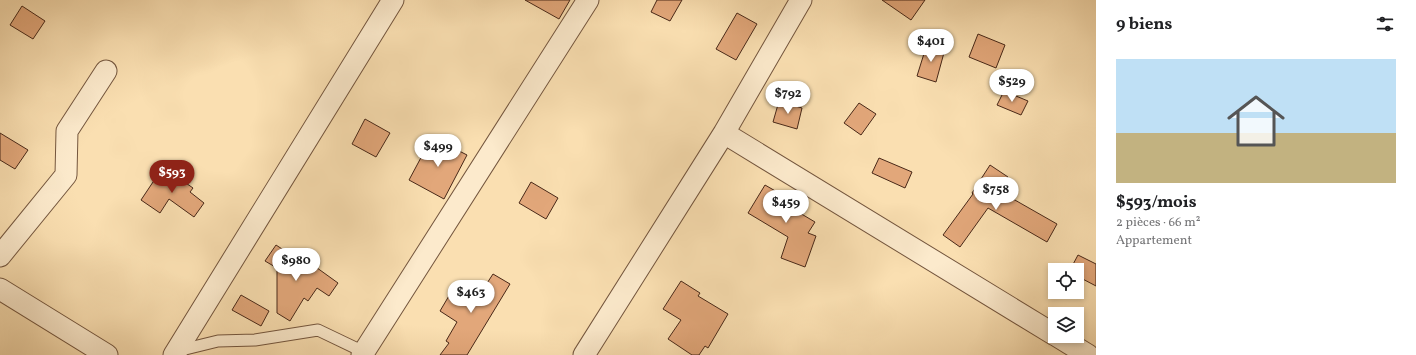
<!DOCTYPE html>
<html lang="fr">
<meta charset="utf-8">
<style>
body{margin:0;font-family:Vollkorn,serif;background:#f6f6f6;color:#202124;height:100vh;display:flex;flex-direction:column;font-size:15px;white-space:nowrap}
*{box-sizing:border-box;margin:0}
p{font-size:13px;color:#757577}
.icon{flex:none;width:22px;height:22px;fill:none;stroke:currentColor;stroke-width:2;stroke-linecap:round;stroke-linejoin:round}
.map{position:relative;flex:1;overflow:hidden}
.details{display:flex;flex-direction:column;background:#fff;width:320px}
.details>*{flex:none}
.controls{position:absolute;left:1048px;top:263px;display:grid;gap:8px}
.controls a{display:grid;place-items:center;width:36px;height:36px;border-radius:0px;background:#fff;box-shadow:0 2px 6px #0003;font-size:20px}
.price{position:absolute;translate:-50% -34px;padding:0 9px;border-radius:14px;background:#fff;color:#222;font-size:13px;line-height:26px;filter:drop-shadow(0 1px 2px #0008)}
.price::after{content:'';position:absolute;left:50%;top:24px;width:12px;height:9px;margin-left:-6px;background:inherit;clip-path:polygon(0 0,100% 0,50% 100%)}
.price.on{background:#8f2418;color:#fff}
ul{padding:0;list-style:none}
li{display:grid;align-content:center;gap:8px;height:212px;padding:0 20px}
li span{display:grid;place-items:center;height:124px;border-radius:0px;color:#555}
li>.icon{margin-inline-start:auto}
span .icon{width:72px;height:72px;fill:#fffc;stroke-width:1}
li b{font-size:17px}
h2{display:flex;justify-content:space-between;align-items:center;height:48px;padding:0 20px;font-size:17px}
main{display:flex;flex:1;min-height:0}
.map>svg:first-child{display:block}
.building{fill:#e2a77a;stroke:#482818}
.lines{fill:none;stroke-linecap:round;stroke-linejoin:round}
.service-casing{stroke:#74563e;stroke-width:13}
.minor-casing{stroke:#74563e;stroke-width:23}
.service{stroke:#fceacc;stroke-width:11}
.minor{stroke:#fceacc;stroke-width:21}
</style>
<main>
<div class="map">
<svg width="1096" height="355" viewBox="0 0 1096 355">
<rect width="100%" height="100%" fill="#fadfb1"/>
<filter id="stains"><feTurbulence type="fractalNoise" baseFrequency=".005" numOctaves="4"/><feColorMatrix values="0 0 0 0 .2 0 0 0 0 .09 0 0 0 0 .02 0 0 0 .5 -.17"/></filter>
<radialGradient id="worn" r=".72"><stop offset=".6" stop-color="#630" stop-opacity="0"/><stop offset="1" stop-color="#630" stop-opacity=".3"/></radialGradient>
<path class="building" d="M 525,0 L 570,0 L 559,19 Z
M 657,0 L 682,0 L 670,21 L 651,12 Z
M 882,0 L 925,0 L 911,20 Z
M 22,6 L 45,21 L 33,39 L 10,25 Z
M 737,13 L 757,24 L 736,60 L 716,49 Z
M 978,34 L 1005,45 L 996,68 L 969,57 Z
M 927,44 L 945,49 L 936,82 L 917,76 Z
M 1004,91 L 1028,101 L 1021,115 L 997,105 Z
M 779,101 L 802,108 L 797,129 L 773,122 Z
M 859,103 L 876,114 L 861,135 L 844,123 Z
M 365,119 L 390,133 L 376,157 L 352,144 Z
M 0,133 L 28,150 L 15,169 L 0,160 Z
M 432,137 L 467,155 L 444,199 L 409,180 Z
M 879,158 L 912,172 L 905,188 L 872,173 Z
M 990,165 L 1008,177 L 999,191 L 1057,224 L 1047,242 L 988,208 L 960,247 L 943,235 L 973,194 L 972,193 Z
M 163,167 L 193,188 L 190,192 L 204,203 L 194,217 L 169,199 L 160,213 L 141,200 Z
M 531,182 L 558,198 L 546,219 L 519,203 Z
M 765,185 L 791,200 L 788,206 L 815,222 L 808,233 L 816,236 L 805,267 L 781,258 L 788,237 L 748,213 Z
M 276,245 L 311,268 L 313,265 L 338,283 L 329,296 L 317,288 L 308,301 L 304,298 L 290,321 L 277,313 L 277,268 L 265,261 Z
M 1078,255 L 1096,264 L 1096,286 L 1077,276 L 1077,270 L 1070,270 Z
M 493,274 L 510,284 L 467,355 L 440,355 L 449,343 L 446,341 L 457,322 L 440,311 L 456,284 L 478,297 Z
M 681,281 L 700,293 L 698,296 L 728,314 L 708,348 L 705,346 L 699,355 L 692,355 L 668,339 L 681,320 L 663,309 Z
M 241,295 L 269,311 L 261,326 L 232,310 Z"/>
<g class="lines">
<defs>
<path id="service" d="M 177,351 L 218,341 L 255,340 L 318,330 L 364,352"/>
<path id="minor" d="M 724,133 L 1055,335
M 0,256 L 66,175 L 67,131 L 106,71
M 0,289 L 107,355
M 1057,336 L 1088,355
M 174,355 L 393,0
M 362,355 L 588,0
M 584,355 L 724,133 L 801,0"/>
</defs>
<use href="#service" class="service-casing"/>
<use href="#minor" class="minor-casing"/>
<use href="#service" class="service"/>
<use href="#minor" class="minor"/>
</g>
<rect width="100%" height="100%" filter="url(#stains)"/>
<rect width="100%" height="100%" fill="url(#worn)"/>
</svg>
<div class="controls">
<a><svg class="icon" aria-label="locate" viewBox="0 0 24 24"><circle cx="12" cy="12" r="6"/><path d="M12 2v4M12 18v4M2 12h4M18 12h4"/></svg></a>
<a><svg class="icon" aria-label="layers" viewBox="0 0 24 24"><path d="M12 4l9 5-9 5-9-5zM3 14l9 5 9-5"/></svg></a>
</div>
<b class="price" style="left:931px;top:63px">$401</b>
<b class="price" style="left:1012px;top:103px">$529</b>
<b class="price" style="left:788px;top:115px">$792</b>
<b class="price" style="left:438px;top:168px">$499</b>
<b class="price on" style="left:172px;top:194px">$593</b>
<b class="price" style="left:996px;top:211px">$758</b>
<b class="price" style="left:786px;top:224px">$459</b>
<b class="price" style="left:296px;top:282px">$980</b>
<b class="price" style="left:471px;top:314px">$463</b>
</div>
<section class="details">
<h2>9 biens<svg class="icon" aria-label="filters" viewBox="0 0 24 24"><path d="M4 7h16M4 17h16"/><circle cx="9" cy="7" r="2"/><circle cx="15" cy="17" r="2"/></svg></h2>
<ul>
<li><span style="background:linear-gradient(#bfe0f5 60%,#c2b280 0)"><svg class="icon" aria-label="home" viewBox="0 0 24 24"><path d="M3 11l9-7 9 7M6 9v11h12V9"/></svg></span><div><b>$593/mois</b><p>2 pièces · 66 m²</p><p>Appartement</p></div></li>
</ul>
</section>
</main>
